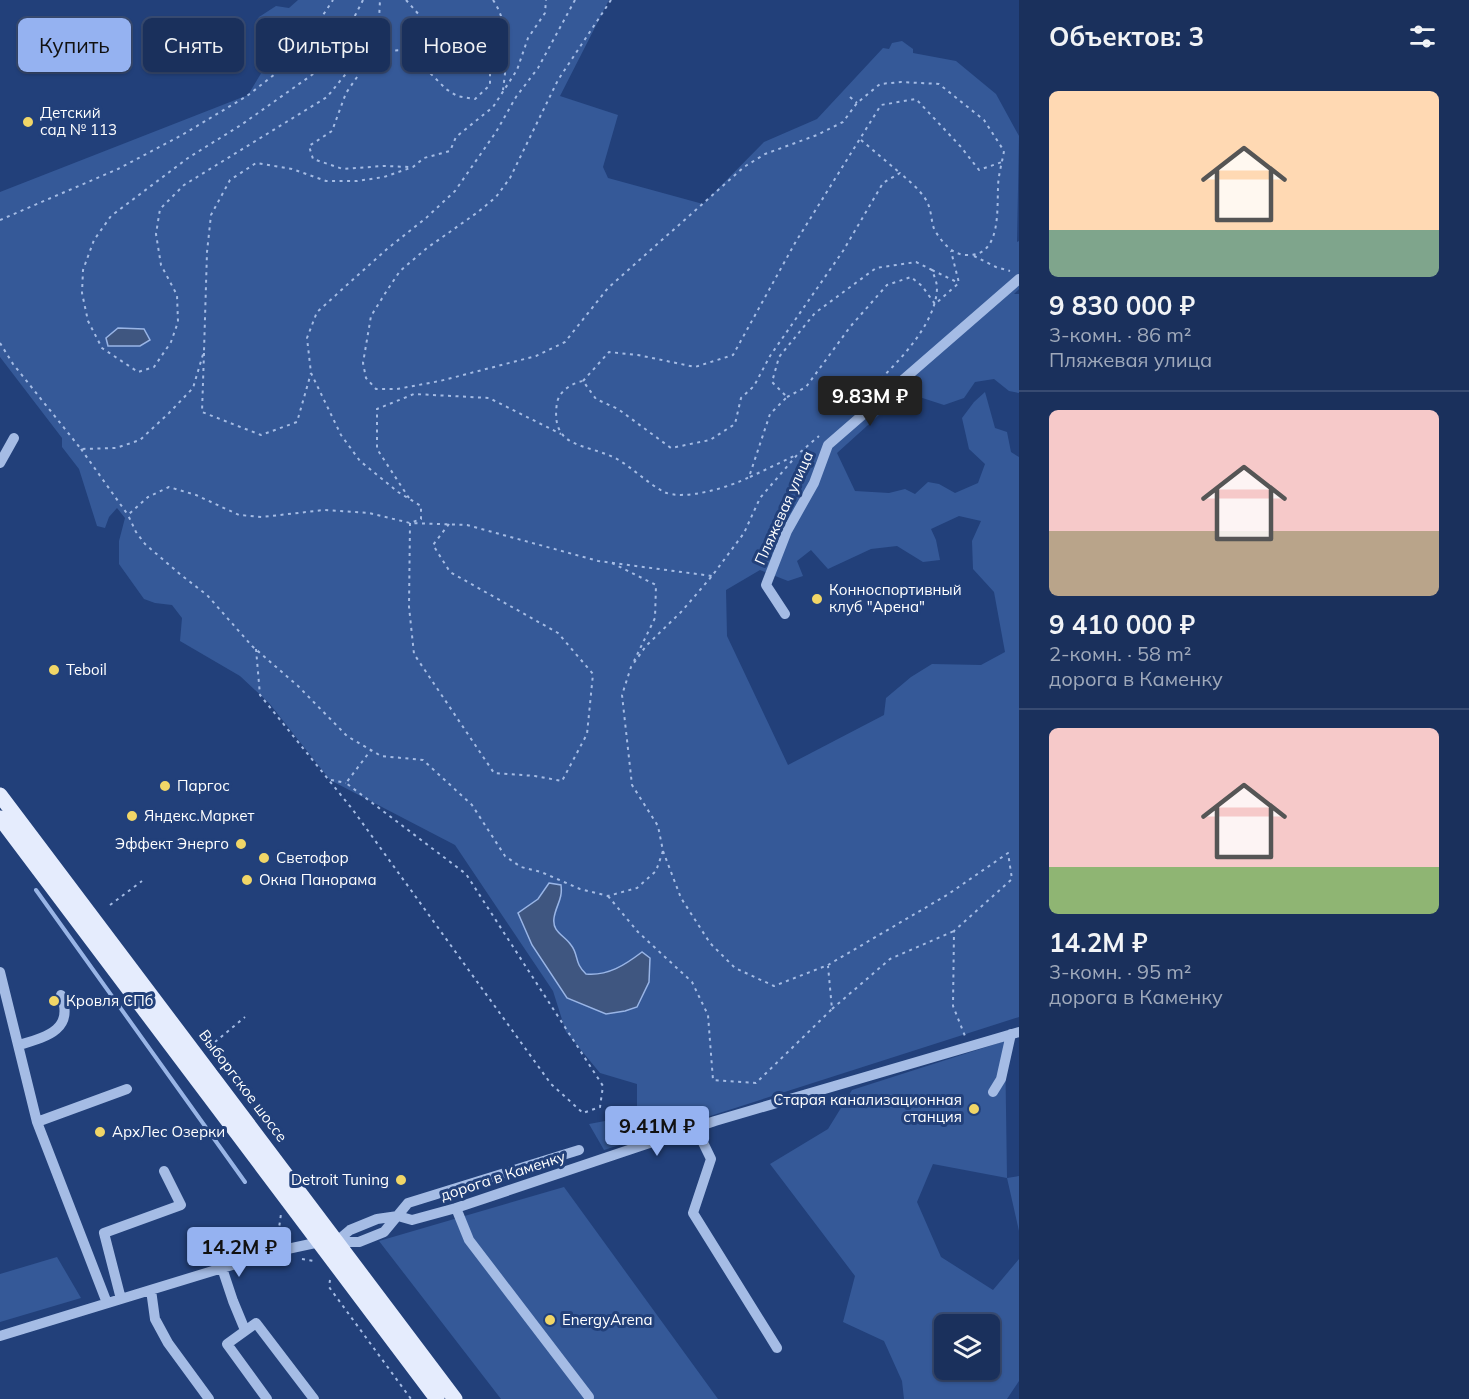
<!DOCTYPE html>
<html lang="ru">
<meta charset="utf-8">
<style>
body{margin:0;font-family:Mulish,sans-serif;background:#233862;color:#f1f3f6;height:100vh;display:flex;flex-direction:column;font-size:22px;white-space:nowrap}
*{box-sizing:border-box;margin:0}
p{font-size:20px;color:#9fa9bb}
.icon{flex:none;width:33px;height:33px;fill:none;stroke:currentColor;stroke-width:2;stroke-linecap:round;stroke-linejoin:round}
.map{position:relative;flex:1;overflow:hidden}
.side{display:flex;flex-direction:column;background:#1a305c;width:450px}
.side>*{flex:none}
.guide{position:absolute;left:18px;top:18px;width:570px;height:54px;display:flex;gap:12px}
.fabs{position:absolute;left:934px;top:1314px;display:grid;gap:12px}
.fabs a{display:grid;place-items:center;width:66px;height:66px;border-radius:9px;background:#1a305c;box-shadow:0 2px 4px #0004,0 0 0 2px #384b72;font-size:30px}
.price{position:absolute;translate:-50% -51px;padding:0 14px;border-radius:6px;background:#95b2f1;color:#111;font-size:20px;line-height:39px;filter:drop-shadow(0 2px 3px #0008)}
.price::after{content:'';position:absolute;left:50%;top:36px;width:18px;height:14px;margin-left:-9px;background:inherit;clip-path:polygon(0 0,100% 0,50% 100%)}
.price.selected{background:#222;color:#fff}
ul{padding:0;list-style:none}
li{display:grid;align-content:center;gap:12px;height:318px;padding:0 30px}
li+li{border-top:2px solid #384b72}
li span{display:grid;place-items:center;height:186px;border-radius:9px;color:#555}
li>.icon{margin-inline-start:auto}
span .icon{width:108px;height:108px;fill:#fffc;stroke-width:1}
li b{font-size:26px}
h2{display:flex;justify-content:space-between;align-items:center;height:72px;padding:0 30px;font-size:26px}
.chip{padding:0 21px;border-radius:9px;background:#1a305c;box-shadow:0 2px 4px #0004,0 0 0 2px #384b72;font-size:21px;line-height:54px}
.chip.selected{background:#95b2f1;color:#111}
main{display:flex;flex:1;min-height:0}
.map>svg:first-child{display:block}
.green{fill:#355998;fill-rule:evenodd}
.water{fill:#3f5680;stroke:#99b5e6;stroke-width:1.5}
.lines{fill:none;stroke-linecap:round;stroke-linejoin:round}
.stream{stroke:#99b5e6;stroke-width:4}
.path{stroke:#a5bce5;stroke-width:2;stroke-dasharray:3 4.5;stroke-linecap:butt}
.minor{stroke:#a5bce5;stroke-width:10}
.major{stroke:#e5ecfd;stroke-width:15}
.poi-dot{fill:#f1d667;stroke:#22407a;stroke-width:2}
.labels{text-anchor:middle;stroke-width:6;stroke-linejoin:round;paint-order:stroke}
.poi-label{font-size:15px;fill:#fff;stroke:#22407a;text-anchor:start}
.street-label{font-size:15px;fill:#fff;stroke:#22407a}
</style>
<main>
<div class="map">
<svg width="1019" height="1399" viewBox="0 0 1019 1399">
<rect width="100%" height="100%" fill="#22407a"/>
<path class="green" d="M 298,0 L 609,0 L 560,96 L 618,115 L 603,167 L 608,178 L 703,204 L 764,142 L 817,119 L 883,48 L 889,49 L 892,43 L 902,41 L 913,49 L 913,53 L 956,61 L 996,94 L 1019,136 L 1017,242 L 1019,241 L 1019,289 L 1014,294 L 1019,294 L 1019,393 L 1009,391 L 994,379 L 975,382 L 964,398 L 944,405 L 907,393 L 899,397 L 837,453 L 855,491 L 889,493 L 905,489 L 915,494 L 928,482 L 939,484 L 955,493 L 978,483 L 985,464 L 969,449 L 962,418 L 974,402 L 985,392 L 995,428 L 1007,432 L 1011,452 L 1019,457 L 1019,1017 L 604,1150 L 589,1124 L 637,1115 L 637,1084 L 600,1073 L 566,1032 L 553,991 L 455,845 L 330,780 L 269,703 L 240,676 L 180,641 L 182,618 L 172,605 L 155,603 L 144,599 L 119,564 L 119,541 L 125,518 L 117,508 L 109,517 L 105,528 L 97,526 L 79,469 L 62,447 L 62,438 L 0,357 L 0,192 L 248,95 L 280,42 L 267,41 L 257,30 L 255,23 L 259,17 L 276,6 L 289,8 ZM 959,516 L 981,521 L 972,541 L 973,569 L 994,592 L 1005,652 L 981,665 L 932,664 L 911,677 L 886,698 L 884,715 L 788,765 L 727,636 L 726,590 L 760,570 L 788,581 L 803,576 L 797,561 L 811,550 L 828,569 L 871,549 L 897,546 L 923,562 L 940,560 L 936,540 L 931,529 Z
M 1005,1041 L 1007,1178 L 1019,1176 L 1019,1231 L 1007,1178 L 933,1164 L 917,1202 L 941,1257 L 993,1290 L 1019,1259 L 1019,1381 L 1007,1399 L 904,1399 L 902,1381 L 884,1341 L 843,1322 L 855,1276 L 770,1164 L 828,1129 L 852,1090 ZM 945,1324 L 990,1324 L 990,1370 L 945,1370 Z
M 564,1187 L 718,1399 L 501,1399 L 379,1241 Z
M 57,1257 L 81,1298 L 0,1322 L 0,1274 Z"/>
<path class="water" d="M 118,328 L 144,329 L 150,340 L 140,346 L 108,346 L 106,338 Z
M 549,883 L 561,885 C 563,899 556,905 554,918 C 552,932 564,935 571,945 C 579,955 574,963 586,974 C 608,976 625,965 642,952 L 650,958 L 649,982 L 637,1007 L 625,1011 L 606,1014 L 567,998 L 532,945 L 518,913 L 538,899 Z"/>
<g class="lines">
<path class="stream" d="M 36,890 L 245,1182"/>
<path class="path" d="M 363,0 L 342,41 L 316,72 L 241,125 L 188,158 L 111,216 L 94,240 L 83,270 L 82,293 L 88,321 L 102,348 L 138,372 L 154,367 L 171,342 L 178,322 L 177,295 L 161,265 L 156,234 L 160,209 L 184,185 L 327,97 L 367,48 L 379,20 L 380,0
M 406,0 L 421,17 L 440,34 L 473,45 L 490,57 L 490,85 L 475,99 L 457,96 L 446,89 L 407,50 L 382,51 L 364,67 L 346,93 L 332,131 L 309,146 L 313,159 L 343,169 L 383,166 L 411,167
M 493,0 C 511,27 507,59 503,90
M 575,0 L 538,68 L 516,97 L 496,132 L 455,191 L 426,218 L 387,249 L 317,312 L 307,338 L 311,373 L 341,435 L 360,461 L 398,492 L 421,506 L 421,519 L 410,523 L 369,513 L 324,510 L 262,517 L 239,515 L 196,495 L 169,487 L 148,497 L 128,515 L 136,532 L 145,544 L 181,575 L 207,595 L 252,646 L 298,686 L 347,736 L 381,756 L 423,760 L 472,805 L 505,856 L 521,867 L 541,872 L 580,889 L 608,896 L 637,888 L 656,871 L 663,851 L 658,826 L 632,785 L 622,695 L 631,667 L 646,646 L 682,611 L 712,576 L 744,533 L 760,498 L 797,455 L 819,436
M 611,0 L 558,80 L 510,178 L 496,197 L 478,212 L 427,248 L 400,271 L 386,292 L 371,316 L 363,363 L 366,378 L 376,389 L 397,389 L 440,381 L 536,356 L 565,342 L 608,288 L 744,167 L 765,154 L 817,135 L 843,122 L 857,103 L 880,84 L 901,82 L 939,84 L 984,120 L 1004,151 C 1002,163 998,176 998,188 C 997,210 1001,257 967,255 C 952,255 943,243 935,231 C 931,223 932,213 928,204 C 923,192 910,182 900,173 L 883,183 L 843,251 L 770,356 L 754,386 L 741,398 L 735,424 L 710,440 L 671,448 L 618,409 L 596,399 L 583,381 C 572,383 559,391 557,403 C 550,449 585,443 615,458 C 632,467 647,483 664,492 C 684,501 731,487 749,477 L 770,414 L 787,397 L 772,382 L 779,357 L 815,313 L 876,268 L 916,262 L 932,270 C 934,276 937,282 937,288 C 936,334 874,385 843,414
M 850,97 L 857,103
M 861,140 L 900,173
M 0,220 L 118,169 L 182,135 L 247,96 L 275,74 L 297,54 L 333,0
M 974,256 L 996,267 L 1010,271
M 932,270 L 959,283
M 0,343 L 13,364 L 81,449 L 116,448 L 140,440 L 169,413 L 193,388 L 204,351 L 207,252 L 211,215 L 230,180 L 256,163 L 292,169 L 326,181 L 357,181 L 384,177 L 413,167 L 424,158 L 450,151 L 456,137 L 493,107 L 517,70 L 528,38 L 545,13 L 546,0
M 204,353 L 202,412 L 261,435 L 297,422 L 311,373
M 583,381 L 609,352 L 638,355 L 695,367 L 733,355 L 795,243 L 881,105 L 916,99 L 961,147 L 979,170 L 1002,162
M 787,397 L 806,387 L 850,327 L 887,285 L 911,277 L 922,286 L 935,304 L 959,283 L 951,251
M 81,449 L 128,515
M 750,477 L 794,456
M 409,498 L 377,449 L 377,409 L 414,394 L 489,398 L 561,434
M 449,524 L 433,545 L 450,572 L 558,633 L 593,674 L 587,734 L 562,781 L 535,776 L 494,773 L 414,654 L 409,607 L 410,523 L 467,525 L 598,561 L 712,576
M 612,563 L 656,585 L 655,618 L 634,661
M 256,649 L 260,695 L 353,810 L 551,1084 L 583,1113 L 600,1107 L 603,1086 L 466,874 L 346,783 L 371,750
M 331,780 L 346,783
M 663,851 L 681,898 L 710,943 L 735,968 L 774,986 L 828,965 L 947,895 L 1008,853 L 1012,879 L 954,931 L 953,1006 L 965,1036
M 608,896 L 638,932 L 692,982 L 708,1015 L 713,1080 L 756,1083 L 832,1009 L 828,966
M 110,905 L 142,881
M 832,1009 L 890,959 L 954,931
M 215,1042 L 245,1017
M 302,1259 L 314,1261
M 192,1260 L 226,1249 L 240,1249 L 276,1233 L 279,1228 L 281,1214
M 330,1280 L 329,1287 L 411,1399"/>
<path class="minor" d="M 0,463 L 14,438
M 785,614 L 766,585 L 787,531 L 814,483 L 828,445 L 1019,279
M 0,972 L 37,1122 L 107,1303
M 19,1045 C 46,1037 75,1030 61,995
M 993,1092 L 1001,1079 L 1011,1034
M 37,1122 L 127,1089
M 696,1128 L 711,1159 L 693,1213 L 777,1348
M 456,1208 L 469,1240 L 589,1397
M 337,1241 L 350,1230 L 377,1219 L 398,1216 L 412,1220 L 456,1208 L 715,1121 L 1019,1032
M 222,1268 L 233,1301 L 245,1330
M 151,1290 L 155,1319 L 168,1343 L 209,1399
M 121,1299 L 104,1233 L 181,1205 L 164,1171
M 0,1336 L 278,1251 L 320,1242 L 359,1242 L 384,1232 L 408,1203 L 579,1150
M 267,1399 L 227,1344 L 256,1323 L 314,1399"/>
<path class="major" d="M 0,795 L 455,1399
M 0,818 L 437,1399"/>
</g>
<g class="poi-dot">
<circle cx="28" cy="122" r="6"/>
<circle cx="817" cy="599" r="6"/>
<circle cx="54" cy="670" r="6"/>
<circle cx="165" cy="786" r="6"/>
<circle cx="132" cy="816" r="6"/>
<circle cx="241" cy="844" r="6"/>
<circle cx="264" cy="858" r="6"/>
<circle cx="247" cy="880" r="6"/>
<circle cx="54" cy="1001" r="6"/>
<circle cx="974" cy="1109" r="6"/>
<circle cx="100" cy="1132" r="6"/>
<circle cx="401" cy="1180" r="6"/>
<circle cx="550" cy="1320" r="6"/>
</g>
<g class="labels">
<g class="poi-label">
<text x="40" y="118">Детский<tspan x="40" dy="17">сад № 113</tspan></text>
<text x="829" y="595">Конноспортивный<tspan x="829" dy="17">клуб "Арена"</tspan></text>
<text x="66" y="675">Teboil</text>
<text x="177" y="791">Паргос</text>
<text x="144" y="821">Яндекс.Маркет</text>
<text x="229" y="849" text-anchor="end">Эффект Энерго</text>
<text x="276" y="863">Светофор</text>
<text x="259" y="885">Окна Панорама</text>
<text x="66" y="1006">Кровля СПб</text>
<text x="962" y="1105" text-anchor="end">Старая канализационная<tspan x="962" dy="17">станция</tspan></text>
<text x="112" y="1137">АрхЛес Озерки</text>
<text x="389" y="1185" text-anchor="end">Detroit Tuning</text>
<text x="562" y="1325">EnergyArena</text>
</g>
<g class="street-label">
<text transform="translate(784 508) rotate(-66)" y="5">Пляжевая улица</text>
<text transform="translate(243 1086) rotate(53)" y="5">Выборгское шоссе</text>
<text transform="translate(503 1176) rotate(-18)" y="5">дорога в Каменку</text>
</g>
</g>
</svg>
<div class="fabs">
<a><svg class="icon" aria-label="layers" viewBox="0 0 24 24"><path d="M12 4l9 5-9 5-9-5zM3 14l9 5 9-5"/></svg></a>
</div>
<b class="price selected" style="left:870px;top:427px">9.83M ₽</b>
<b class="price" style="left:657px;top:1157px">9.41M ₽</b>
<b class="price" style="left:239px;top:1278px">14.2M ₽</b>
<div class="guide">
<a class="chip selected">Купить</a>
<a class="chip">Снять</a>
<a class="chip">Фильтры</a>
<a class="chip">Новое</a>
</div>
</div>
<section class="side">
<h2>Объектов: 3<svg class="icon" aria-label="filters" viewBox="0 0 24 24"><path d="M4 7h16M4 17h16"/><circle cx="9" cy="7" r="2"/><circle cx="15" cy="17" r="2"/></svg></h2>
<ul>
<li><span style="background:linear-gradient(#ffd9b3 75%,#7fa58c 0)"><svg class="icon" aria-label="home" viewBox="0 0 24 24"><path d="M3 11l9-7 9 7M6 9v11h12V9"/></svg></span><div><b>9 830 000 ₽</b><p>3-комн. · 86 m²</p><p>Пляжевая улица</p></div></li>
<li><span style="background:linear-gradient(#f6c9c9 65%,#b9a48a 0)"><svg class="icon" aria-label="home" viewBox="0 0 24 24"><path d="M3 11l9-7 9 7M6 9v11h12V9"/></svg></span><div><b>9 410 000 ₽</b><p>2-комн. · 58 m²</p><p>дорога в Каменку</p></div></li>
<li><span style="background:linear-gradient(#f6c9c9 75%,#8fb573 0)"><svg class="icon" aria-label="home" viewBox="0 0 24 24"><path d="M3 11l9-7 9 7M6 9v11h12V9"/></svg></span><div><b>14.2M ₽</b><p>3-комн. · 95 m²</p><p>дорога в Каменку</p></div></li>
</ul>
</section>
</main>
